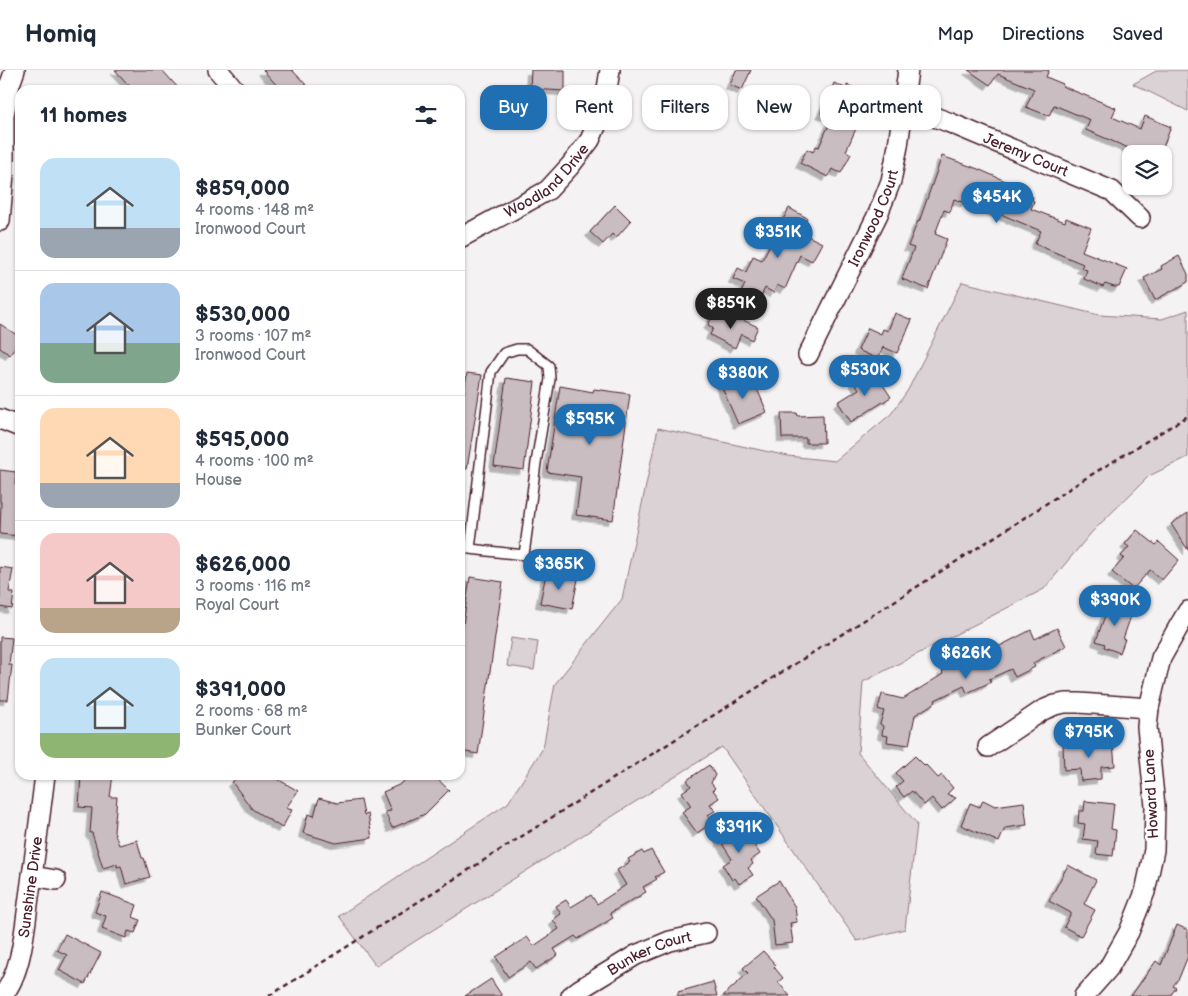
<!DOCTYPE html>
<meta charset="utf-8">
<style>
body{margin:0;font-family:"Balsamiq Sans",sans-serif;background:#f2f2f3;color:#1f2937;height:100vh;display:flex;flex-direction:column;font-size:19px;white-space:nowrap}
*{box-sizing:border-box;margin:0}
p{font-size:16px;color:#747a83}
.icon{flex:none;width:28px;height:28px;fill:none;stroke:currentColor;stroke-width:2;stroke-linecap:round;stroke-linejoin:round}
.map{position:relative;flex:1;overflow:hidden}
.sheet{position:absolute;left:15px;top:15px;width:450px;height:695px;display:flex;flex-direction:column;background:#fff;border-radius:15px;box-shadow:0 1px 4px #0004}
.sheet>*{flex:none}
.guide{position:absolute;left:480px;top:15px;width:475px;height:45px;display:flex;gap:10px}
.controls{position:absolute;left:1122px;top:75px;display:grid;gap:10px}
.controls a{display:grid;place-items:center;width:50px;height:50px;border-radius:10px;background:#fff;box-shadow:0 1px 4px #0004;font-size:25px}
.price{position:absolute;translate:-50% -42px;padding:0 11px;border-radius:18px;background:#1f6fb2;color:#fff;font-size:16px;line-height:32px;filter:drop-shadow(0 1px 2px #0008)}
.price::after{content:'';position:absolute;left:50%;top:30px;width:15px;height:11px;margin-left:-8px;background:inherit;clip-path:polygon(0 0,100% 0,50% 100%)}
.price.active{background:#222;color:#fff}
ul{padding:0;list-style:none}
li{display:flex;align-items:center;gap:15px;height:125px;padding:0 25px}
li+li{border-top:1px solid #e0e1e3}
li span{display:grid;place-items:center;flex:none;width:140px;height:100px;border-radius:15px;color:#555}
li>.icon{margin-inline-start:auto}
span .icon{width:60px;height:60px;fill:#fffc;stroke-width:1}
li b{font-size:21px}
h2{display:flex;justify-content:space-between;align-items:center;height:60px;padding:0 25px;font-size:21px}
.pill{padding:0 18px;border-radius:15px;background:#fff;box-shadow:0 1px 4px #0004;font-size:18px;line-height:45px}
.pill.active{background:#1f6fb2;color:#fff}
header{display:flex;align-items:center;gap:30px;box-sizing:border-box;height:70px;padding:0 25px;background:#fff;border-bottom:1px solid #e0e1e3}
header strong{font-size:24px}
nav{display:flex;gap:28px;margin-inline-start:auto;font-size:18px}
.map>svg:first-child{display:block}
.green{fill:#dbd2d5;stroke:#927880}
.building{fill:#cabdc1;stroke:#4a1f2b;filter:url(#shadow)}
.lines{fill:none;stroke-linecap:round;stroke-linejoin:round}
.service-casing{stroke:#4a1f2b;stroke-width:12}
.minor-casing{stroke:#4a1f2b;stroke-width:22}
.path{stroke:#4a1f2b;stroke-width:2.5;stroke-dasharray:5 4;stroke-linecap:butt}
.service{stroke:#fff;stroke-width:9}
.minor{stroke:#fff;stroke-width:19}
.labels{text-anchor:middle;stroke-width:5;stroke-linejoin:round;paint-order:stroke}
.street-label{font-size:15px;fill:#4a1f2b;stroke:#fff}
</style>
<header>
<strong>Homiq</strong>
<nav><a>Map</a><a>Directions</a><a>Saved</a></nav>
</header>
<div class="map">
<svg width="1188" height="926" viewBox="0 0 1188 926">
<defs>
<filter id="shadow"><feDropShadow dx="-4.5" dy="4.5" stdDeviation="0" flood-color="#0004"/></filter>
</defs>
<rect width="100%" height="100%" fill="#f4f2f2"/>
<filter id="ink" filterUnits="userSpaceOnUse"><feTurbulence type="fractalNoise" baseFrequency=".02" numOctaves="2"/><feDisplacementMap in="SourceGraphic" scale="10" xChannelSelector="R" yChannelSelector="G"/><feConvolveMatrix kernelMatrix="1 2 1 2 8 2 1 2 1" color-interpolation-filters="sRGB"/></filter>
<g filter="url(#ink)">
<path class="green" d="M 1158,0 L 1188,0 L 1188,41 L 1133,14 Z
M 962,212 L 1099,245 L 1162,249 L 1188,240 L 1188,387 L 1149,406 L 1092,462 L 1044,519 L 863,612 L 858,683 L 917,754 L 905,859 L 857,871 L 722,677 L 376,896 L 339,846 L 508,733 L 543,678 L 555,614 L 622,529 L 658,358 L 788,386 L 835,391 L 891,344 L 908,320 Z
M 511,568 L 538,572 L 534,600 L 507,596 Z"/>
<path class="building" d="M 115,0 L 162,0 L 180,20 L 133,20 Z
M 263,0 L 292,0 L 311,20 L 281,20 Z
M 531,0 L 565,0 L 565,21 L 530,19 Z
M 736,0 L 751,0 L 742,20 L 730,15 Z
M 968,0 L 1049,0 L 1046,7 L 1063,14 L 1062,16 L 1116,38 L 1112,47 L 1140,59 L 1145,46 L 1171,57 L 1161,82 L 1156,82 L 1141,76 L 1138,82 L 1086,60 L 1090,50 L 1054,35 L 1049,46 L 1026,37 L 1034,19 L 998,4 L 990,15 Z
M 834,13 L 847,19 L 847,15 L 871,25 L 846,81 L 851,84 L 841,103 L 832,99 L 828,107 L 800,93 L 807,79 L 813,82 L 816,76 L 819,77 L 832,48 L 821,43 Z
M 942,86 L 978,99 L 1010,113 L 1009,116 L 1033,127 L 1032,130 L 1034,131 L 1031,139 L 1065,152 L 1066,148 L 1091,158 L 1082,181 L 1127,199 L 1119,217 L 1114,217 L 1105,214 L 1103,217 L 1084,209 L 1087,200 L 1081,198 L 1083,194 L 1035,174 L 1041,161 L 967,130 L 966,133 L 954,129 L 950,142 L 944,140 L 935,164 L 947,169 L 928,219 L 902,209 L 914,178 L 908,176 L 918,151 L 919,152 Z
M 615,135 L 631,151 L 616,168 L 612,164 L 603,174 L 590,162 Z
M 789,138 L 807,148 L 800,162 L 822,173 L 812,191 L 800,185 L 785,219 L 777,215 L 774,223 L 765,218 L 758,233 L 740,225 L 745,214 L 733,209 L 738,198 L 746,202 L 753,186 L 762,190 Z
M 1179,186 L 1188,204 L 1188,212 L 1155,230 L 1144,208 L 1162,199 L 1161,196 Z
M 895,243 L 912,250 L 897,283 L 883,277 L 878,289 L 858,280 L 868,258 L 881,264 L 883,259 L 888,261 Z
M 726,244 L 740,251 L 741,249 L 758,257 L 752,270 L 741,264 L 735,278 L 710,265 L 713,258 L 708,255 L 713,245 L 723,250 Z
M 0,254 L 20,267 L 20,270 L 10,285 L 0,278 Z
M 873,300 L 891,327 L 851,352 L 838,332 L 859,319 L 854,311 Z
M 467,303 L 482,305 L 467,399 L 460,398 L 460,348 Z
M 740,305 L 746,318 L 755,314 L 767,342 L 738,354 L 720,313 Z
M 506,308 L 535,312 L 524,400 L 494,396 Z
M 560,316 L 593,322 L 594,319 L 630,324 L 613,450 L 576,445 L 581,407 L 547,402 Z
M 781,343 L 797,343 L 798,346 L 823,345 L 824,373 L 806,373 L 806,368 L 782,368 Z
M 0,400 L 16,402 L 15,414 L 20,414 L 20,454 L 19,466 L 0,464 L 1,432 L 0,432 Z
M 1188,443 L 1188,480 L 1171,454 Z
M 1137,460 L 1156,475 L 1159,472 L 1179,490 L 1162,510 L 1150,500 L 1133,519 L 1112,502 L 1124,488 L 1121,486 L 1129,477 L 1125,474 Z
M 0,497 L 13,499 L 9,522 L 14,523 L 12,539 L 0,537 Z
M 546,504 L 578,509 L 572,539 L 540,533 Z
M 470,507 L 503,512 L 478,684 L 460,681 L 460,575 Z
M 1113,531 L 1129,537 L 1128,541 L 1132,543 L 1123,569 L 1125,569 L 1120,583 L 1104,577 L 1105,574 L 1096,571 L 1107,540 L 1109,541 Z
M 1057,558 L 1066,576 L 1033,593 L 1035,597 L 1015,607 L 1011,599 L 989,609 L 991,612 L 967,623 L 964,616 L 935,630 L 936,632 L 915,645 L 909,675 L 887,672 L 888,666 L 882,665 L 883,656 L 880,654 L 884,641 L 878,639 L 882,624 L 903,629 L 943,604 L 942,601 L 956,595 L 954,591 L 979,580 L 982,585 L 1031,560 L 1035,569 Z
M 0,567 L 12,568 L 9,595 L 12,595 L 8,630 L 0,630 Z
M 1113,672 L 1115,696 L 1101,697 L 1101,709 L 1081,711 L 1080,699 L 1064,700 L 1063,675 Z
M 915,686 L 925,696 L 926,695 L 938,708 L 942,705 L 953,718 L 947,724 L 956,728 L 942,740 L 932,728 L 924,735 L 912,721 L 904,727 L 896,717 L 903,711 L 896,703 Z
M 709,695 L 715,705 L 711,713 L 715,718 L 713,720 L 719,728 L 710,734 L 715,741 L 708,745 L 713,752 L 697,763 L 682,742 L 691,736 L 682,722 L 691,716 L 687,710 Z
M 81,705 L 113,705 L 110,727 L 117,727 L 114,762 L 119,775 L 137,770 L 142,788 L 144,788 L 150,807 L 126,814 L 121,796 L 117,797 L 117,794 L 103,798 L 92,763 L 90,763 L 92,738 L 79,737 Z
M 241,705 L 274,705 L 276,708 L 298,721 L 286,738 L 292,740 L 282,758 L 252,739 L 232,712 Z
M 410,705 L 433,705 L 449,720 L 425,744 L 392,758 L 385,742 L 391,741 L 383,722 L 401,714 Z
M 319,728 L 337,733 L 361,730 L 364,745 L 368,744 L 372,768 L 336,773 L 303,763 L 308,744 L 314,746 Z
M 983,730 L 995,736 L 1024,732 L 1027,755 L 1005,758 L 999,772 L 961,755 L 970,733 L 980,737 Z
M 1085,731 L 1114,734 L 1111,759 L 1116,760 L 1113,786 L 1096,784 L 1098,771 L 1083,769 L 1085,754 L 1078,753 L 1079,741 L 1084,741 Z
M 740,754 L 760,784 L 751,790 L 753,794 L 748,798 L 753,805 L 739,814 L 735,808 L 732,810 L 723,795 L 732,789 L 719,769 Z
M 651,780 L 664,802 L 655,807 L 657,809 L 643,817 L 646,822 L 610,843 L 613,848 L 578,869 L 575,866 L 554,879 L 558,885 L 536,899 L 531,892 L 508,907 L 496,887 L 527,867 L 534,876 L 559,859 L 553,850 L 561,844 L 556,836 L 566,830 L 571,837 L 591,825 L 597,834 L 626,815 L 617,800 L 630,792 L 628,789 L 642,781 L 644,784 Z
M 1068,795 L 1096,810 L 1084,834 L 1095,840 L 1081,866 L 1064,857 L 1071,843 L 1049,831 Z
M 779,811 L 795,837 L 797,852 L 790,853 L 793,873 L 775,875 L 772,850 L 756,826 Z
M 102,822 L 137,835 L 133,847 L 140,850 L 135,863 L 128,861 L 126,868 L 102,859 L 106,846 L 95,842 Z
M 1177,855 L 1188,860 L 1188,886 L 1179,908 L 1173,916 L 1176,918 L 1170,926 L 1131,926 L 1156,891 L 1161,895 Z
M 65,864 L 101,883 L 85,914 L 59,900 L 67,885 L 57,880 Z
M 763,881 L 776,895 L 774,897 L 783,908 L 778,912 L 790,926 L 723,926 L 748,903 L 743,898 Z
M 491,909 L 502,926 L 465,926 Z
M 713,912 L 717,926 L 678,926 L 678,922 Z"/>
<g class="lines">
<defs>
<path id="service" d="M 460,476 L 470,479 L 524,485 L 536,393 L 550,309 L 549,296 L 527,279 L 517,279 L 504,283 L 491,302 L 470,479"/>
<g id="minor">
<path d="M 218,0 L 235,20"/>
<path id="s1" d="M 903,41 L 926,44 L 948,52 L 1112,121 L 1140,148"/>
<path d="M 0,151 L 4,104 L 4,45 L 10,14 L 15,0"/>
<path id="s2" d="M 460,168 L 525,133 L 548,120 L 570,96 L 590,70 L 604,38 L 610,0"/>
<path id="s3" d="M 808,285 L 878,144 L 891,111 L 898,76 L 908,0"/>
<path d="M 0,349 L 20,357"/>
<path d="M 988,677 L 1043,640 L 1055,635 L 1065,633 L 1079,633 L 1149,638"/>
<path d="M 32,806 L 56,810"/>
<path id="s4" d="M 2,926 C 22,904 25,856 29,827 C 35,786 40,746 45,705"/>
<path id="s5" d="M 571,926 L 580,919 L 636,885 L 670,871 L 706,863"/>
<path d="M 1084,926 L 1108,899 L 1129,862 L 1145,822 L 1154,780 L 1155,736 L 1147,657 L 1149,638 L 1161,588 L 1179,556 L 1188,541"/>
</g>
</defs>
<use href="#service" class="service-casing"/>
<use href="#minor" class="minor-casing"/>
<path class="path" d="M 269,926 L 923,513 L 1086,408 L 1188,346"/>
<use href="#service" class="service"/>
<use href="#minor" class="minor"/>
</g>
</g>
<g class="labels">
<g class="street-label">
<text dy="5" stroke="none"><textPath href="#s1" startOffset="131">Jeremy Court</textPath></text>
<text dy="5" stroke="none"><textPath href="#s2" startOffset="105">Woodland Drive</textPath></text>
<text dy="5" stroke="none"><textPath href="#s3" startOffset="152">Ironwood Court</textPath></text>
<text transform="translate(1151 724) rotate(-93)" y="5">Howard Lane</text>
<text dy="5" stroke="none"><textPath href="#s4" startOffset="114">Sunshine Drive</textPath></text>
<text dy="5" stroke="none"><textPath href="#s5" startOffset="90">Bunker Court</textPath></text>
</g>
</g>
</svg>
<div class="controls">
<a><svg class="icon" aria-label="layers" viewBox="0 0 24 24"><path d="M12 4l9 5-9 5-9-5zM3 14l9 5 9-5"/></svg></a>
</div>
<b class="price" style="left:997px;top:154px">$454K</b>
<b class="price" style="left:778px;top:189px">$351K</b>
<b class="price active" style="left:731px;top:260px">$859K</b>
<b class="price" style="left:865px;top:327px">$530K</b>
<b class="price" style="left:743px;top:330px">$380K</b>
<b class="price" style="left:590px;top:376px">$595K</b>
<b class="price" style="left:559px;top:521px">$365K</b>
<b class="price" style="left:1115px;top:557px">$390K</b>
<b class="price" style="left:966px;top:610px">$626K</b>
<b class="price" style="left:1089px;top:689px">$795K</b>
<b class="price" style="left:739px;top:784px">$391K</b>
<div class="guide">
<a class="pill active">Buy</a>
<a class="pill">Rent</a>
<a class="pill">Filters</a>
<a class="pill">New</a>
<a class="pill">Apartment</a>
</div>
<section class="sheet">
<h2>11 homes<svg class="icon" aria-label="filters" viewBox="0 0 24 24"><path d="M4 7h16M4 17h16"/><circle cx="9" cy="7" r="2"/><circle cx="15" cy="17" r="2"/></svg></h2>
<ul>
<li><span style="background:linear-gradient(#bfe0f5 70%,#9aa5b1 0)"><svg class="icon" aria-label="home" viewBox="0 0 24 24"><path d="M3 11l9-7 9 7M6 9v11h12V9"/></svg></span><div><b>$859,000</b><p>4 rooms · 148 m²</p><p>Ironwood Court</p></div></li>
<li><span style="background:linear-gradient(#a9c7e8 60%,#7fa58c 0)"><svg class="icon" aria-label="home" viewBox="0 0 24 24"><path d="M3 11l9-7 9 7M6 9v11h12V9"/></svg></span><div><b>$530,000</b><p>3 rooms · 107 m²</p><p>Ironwood Court</p></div></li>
<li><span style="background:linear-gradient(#ffd9b3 75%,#9aa5b1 0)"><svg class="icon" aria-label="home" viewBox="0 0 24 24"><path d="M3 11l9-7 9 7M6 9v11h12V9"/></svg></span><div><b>$595,000</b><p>4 rooms · 100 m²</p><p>House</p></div></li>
<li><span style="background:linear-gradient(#f6c9c9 75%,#b9a48a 0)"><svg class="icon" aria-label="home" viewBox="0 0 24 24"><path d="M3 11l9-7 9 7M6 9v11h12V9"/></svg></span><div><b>$626,000</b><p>3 rooms · 116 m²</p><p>Royal Court</p></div></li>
<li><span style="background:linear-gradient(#bfe0f5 75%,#8fb573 0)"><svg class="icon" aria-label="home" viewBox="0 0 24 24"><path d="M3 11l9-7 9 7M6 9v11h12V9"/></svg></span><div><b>$391,000</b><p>2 rooms · 68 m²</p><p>Bunker Court</p></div></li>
</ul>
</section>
</div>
